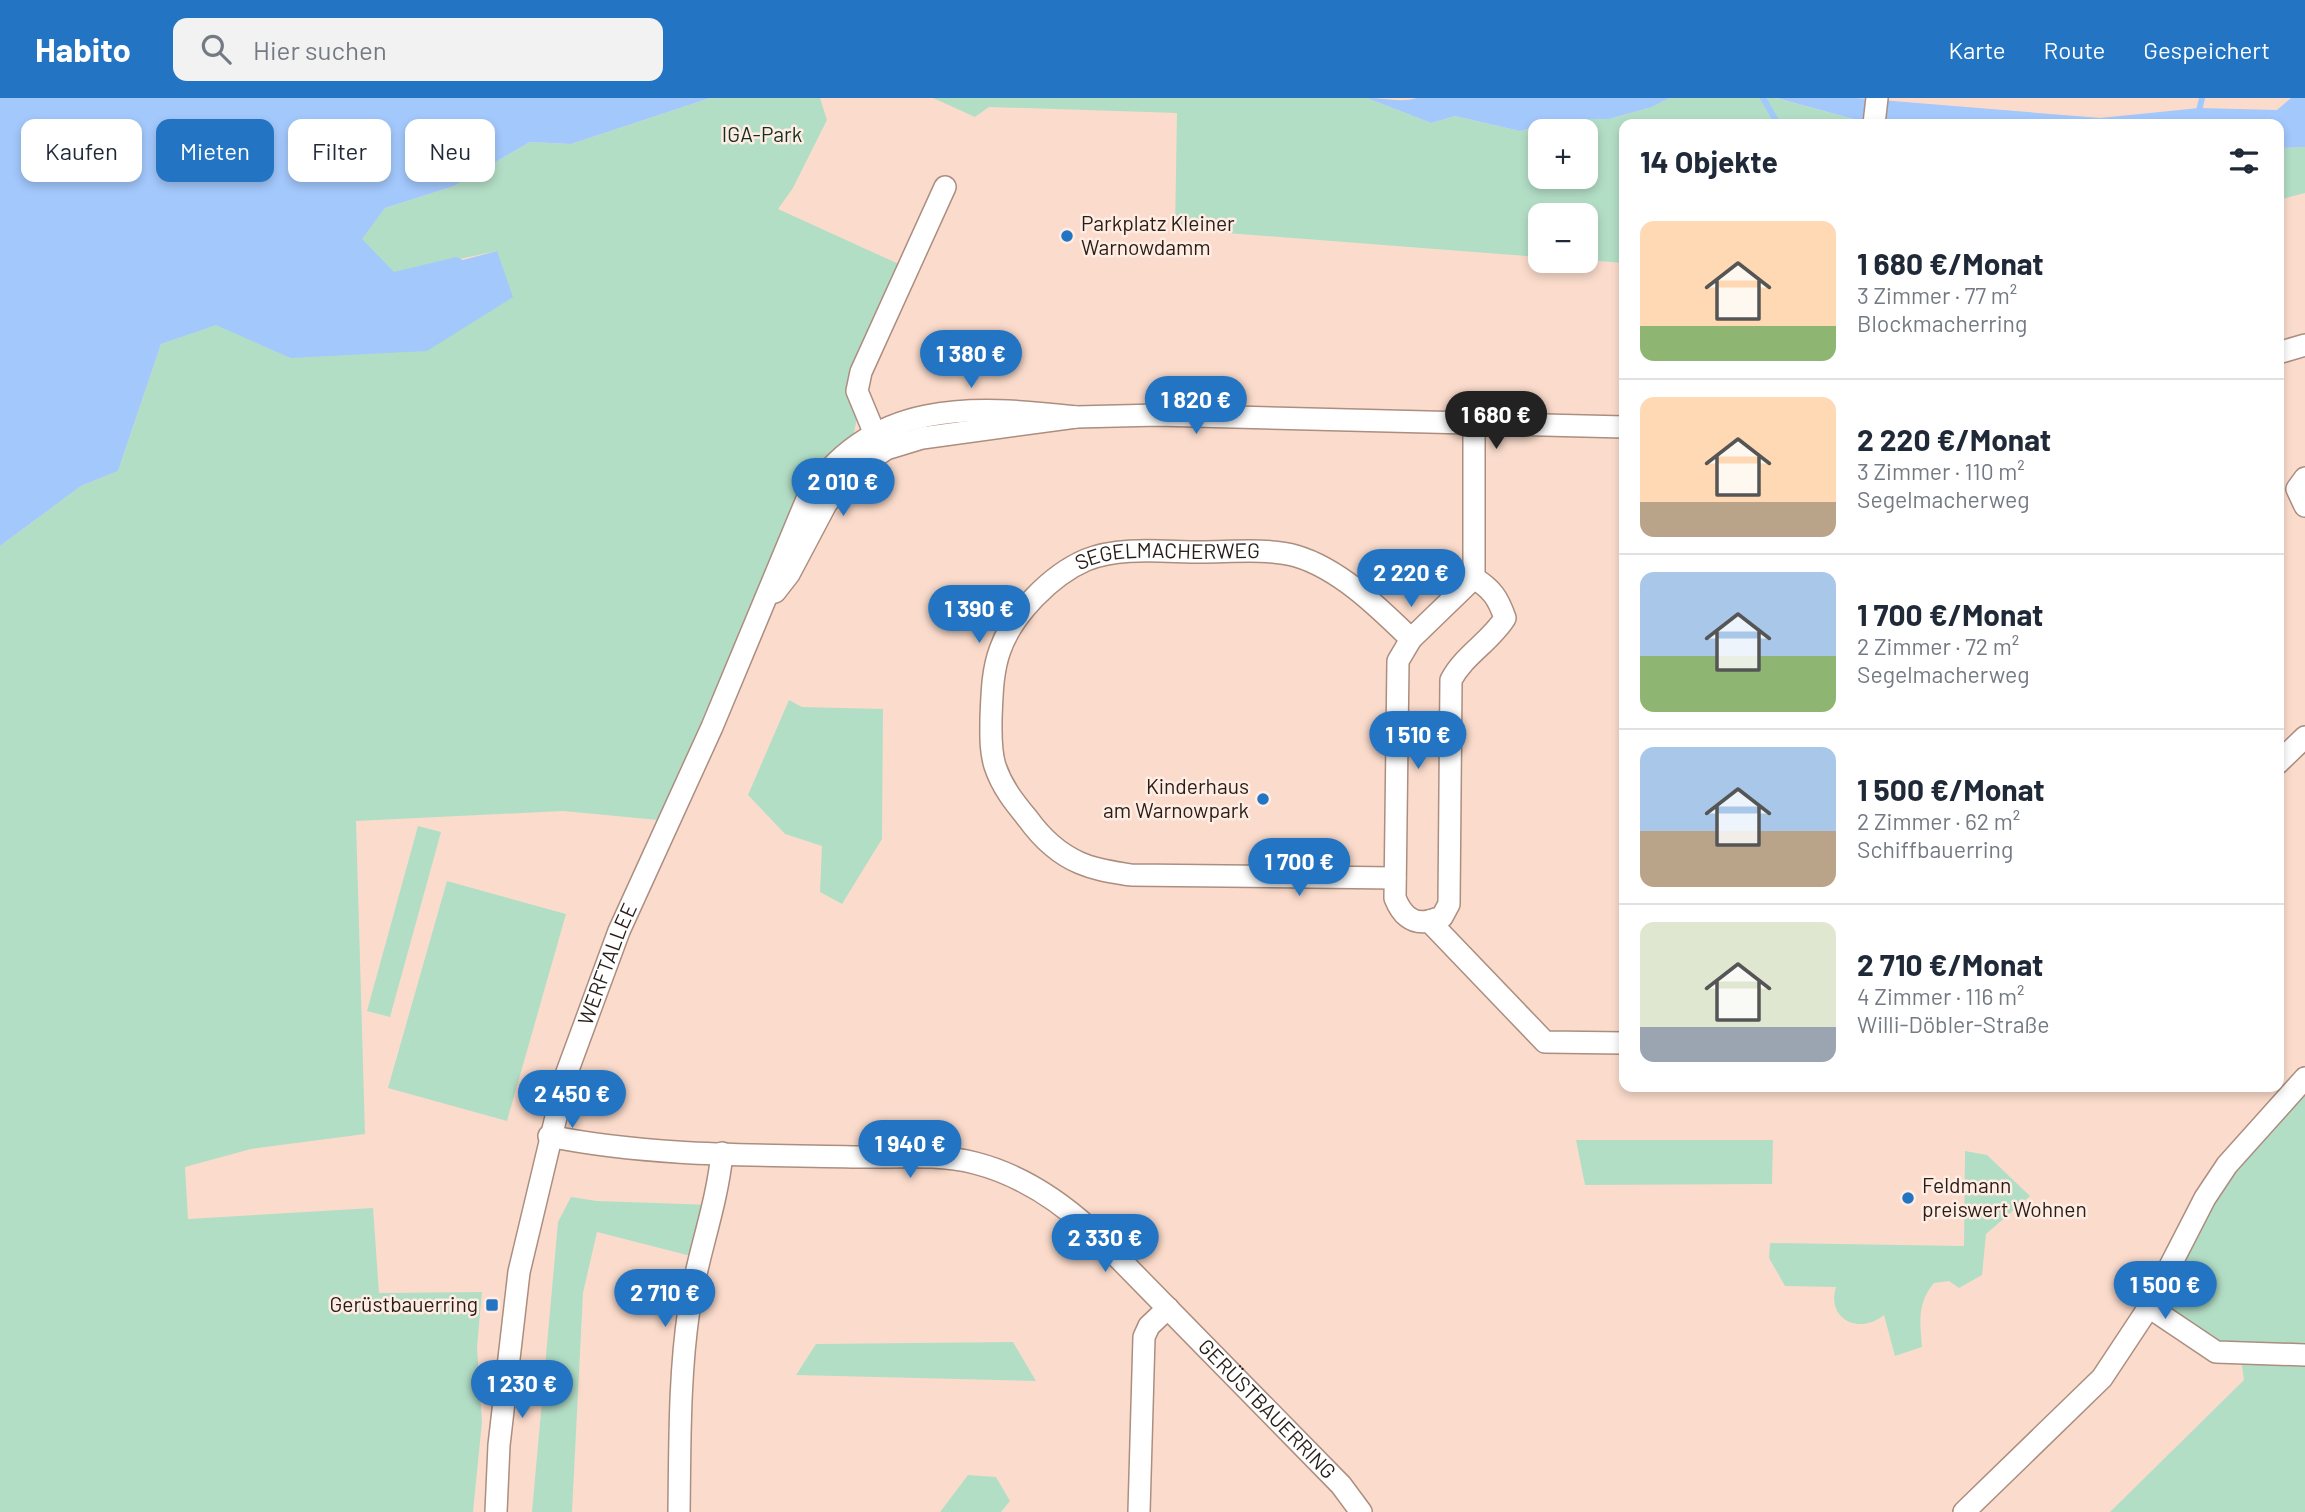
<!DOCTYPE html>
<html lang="de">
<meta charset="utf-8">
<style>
body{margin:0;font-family:Barlow,sans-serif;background:#f2f2f3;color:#1f2937;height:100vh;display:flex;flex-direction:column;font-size:26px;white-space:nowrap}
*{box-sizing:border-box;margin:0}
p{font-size:23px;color:#747a83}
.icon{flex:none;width:38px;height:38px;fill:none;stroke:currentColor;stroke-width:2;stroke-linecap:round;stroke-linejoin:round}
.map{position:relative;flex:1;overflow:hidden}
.sheet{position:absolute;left:1619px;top:21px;width:665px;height:973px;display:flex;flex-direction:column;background:#fff;border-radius:14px;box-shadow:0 4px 10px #0003}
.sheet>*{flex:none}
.hud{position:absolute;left:21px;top:21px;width:665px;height:63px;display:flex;gap:14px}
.controls{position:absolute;left:1528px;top:21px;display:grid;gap:14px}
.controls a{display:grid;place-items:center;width:70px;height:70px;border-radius:14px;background:#fff;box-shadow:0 4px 10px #0003;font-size:35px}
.price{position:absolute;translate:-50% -60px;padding:0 16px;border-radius:24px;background:#2375c3;color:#fff;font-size:23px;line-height:46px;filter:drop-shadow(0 2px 4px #0008)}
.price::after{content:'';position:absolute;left:50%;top:42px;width:21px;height:16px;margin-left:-10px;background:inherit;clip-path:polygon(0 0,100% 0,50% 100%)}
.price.on{background:#222;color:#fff}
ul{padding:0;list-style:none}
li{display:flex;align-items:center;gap:21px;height:175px;padding:0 21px}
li+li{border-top:2px solid #e0e1e3}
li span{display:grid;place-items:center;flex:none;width:196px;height:140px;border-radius:14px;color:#555}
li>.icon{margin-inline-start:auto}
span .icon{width:84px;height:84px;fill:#fffc;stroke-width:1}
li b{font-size:30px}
h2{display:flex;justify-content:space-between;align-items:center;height:84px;padding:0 21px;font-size:30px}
.tag{padding:0 24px;border-radius:14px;background:#fff;box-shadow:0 4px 10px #0003;font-size:24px;line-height:63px}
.tag.on{background:#2375c3;color:#fff}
header{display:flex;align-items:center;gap:42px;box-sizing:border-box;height:98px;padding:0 35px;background:#2375c3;color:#fff}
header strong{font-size:33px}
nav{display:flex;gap:38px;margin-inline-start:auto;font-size:24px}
.search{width:490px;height:63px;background:#f2f2f3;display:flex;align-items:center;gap:18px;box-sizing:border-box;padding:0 24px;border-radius:14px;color:#747a83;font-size:26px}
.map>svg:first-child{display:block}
.green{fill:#b3dec6;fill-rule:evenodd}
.water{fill:#a3c8fc}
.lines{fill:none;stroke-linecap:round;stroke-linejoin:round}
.stream{stroke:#a3c8fc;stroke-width:6}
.minor-casing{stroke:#ab8e80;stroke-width:24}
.minor{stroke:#fff;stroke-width:21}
.poi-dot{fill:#2375c3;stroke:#ffece3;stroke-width:2.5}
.labels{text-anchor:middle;stroke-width:5;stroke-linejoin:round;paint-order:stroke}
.park-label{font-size:21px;fill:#133123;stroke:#ffece3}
.poi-label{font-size:21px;fill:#281d17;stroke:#ffece3;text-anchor:start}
.street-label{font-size:21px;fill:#281d17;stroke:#ffece3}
</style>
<header>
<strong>Habito</strong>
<div class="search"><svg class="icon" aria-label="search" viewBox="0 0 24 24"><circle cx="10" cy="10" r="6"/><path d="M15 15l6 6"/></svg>Hier suchen</div>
<nav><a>Karte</a><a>Route</a><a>Gespeichert</a></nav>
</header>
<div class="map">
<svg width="2305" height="1414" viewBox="0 0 2305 1414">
<rect width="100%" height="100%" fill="#fbdccc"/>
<path class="green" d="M 710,0 L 820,0 L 827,22 L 793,90 L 778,111 L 901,167 L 850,297 L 857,320 L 854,335 L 790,422 L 658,722 L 563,713 L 356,723 L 365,1036 L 251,1051 L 185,1069 L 188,1121 L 373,1110 L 379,1195 L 482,1194 L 477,1249 L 482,1324 L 473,1414 L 0,1414 L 0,448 L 81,388 L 118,373 L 161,246 L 216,226 L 290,260 L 497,153 L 394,175 L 361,141 L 385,110 L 454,88 L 530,44 L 571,46 Z
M 933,0 L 1367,0 L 1431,25 L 1455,18 L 1520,33 L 1567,21 L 1609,21 L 1652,9 L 1669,0 L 1775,0 L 1861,23 L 1861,26 L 1624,26 L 1624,165 L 1586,162 L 1586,117 L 1540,117 L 1540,159 L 1175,131 L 1177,15 L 989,9 L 975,19 ZM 1540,33 L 1586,33 L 1586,79 L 1540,79 Z
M 2305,49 L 2305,95 L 2279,102 L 2279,50 Z
M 789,602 L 802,609 L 883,611 L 882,741 L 842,806 L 820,794 L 822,748 L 785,736 L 748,697 Z
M 418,728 L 441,734 L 390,919 L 367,913 Z
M 447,783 L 566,816 L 507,1023 L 388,990 Z
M 2305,980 L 2305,1414 L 2110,1414 L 2244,1282 L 2240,1255 L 2149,1209 L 2205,1100 Z
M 1576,1042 L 1773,1042 L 1772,1086 L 1585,1087 Z
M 1965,1053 L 1987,1057 L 2030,1098 L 1986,1136 L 1982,1177 L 1959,1190 L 1949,1183 L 1934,1185 C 1917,1205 1920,1224 1922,1249 L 1895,1258 L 1884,1217 C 1858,1238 1826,1220 1836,1189 L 1785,1188 L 1769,1160 L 1770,1145 L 1964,1148 Z
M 571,1099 L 597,1103 L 714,1107 L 702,1155 L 687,1157 L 597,1134 L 583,1195 L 572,1414 L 532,1414 L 558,1124 Z
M 1013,1244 L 1036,1283 L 796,1277 L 816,1246 Z
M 968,1377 L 996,1379 L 1010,1403 L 1001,1414 L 940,1414 Z"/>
<path class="water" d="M 0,0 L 710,0 L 571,46 L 530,44 L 454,88 L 385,110 L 362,141 L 394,174 L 456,159 L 463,162 L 497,153 L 513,199 L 427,253 L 290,260 L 216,227 L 161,246 L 118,373 L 81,388 L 0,448 Z
M 1367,0 C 1384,0 1401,5 1417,0 L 1669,0 L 1652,9 L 1609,21 L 1567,21 L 1520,33 L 1455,18 L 1431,25 Z
M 1776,0 L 1856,0 L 2100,20 L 2199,10 L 2277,12 L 2291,0 L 2305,0 L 2305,49 L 2279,50 L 2278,26 L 1900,26 L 1861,23 Z"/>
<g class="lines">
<path class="stream" d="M 1763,0 L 1778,26
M 2196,26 L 2202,0"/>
<defs>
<g id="minor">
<path d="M 1874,26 L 1877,0"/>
<path d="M 2278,255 L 2305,247"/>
<path d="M 1474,326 L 1474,480 L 1411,541 L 1398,563 L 1395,800 C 1401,815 1411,827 1429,823 L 1545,944 L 1624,945"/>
<path d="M 874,334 L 857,293 L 861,274 L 945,89"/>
<path d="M 2305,380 L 2297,391 L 2305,408"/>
<path d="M 775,494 L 789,476 L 826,406 L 848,377 L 886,351 L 922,340 L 1076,319 L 1158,317 L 1624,329"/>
<path d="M 2278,665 L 2305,639"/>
<path id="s1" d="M 1395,780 L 1131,777 C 1113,774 1096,772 1080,765 C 1059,756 1041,739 1028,721 C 1014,704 1002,689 995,668 C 990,652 991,636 991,620 C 992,598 992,574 1000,552 C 1012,517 1051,477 1086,462 C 1120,448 1165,454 1201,454 C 1231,454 1267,450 1296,458 C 1340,471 1379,510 1411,541"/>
<path d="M 1429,823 L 1442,819 L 1449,806 L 1451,582 C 1464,557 1491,543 1505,520 C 1498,500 1492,491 1474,480"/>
<path id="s2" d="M 549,1038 C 647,1058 752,1057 852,1059 C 892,1060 937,1055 975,1065 C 1018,1076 1057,1101 1090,1131 L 1341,1387 L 1361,1414"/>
<path d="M 2149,1209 L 2216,1254 L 2305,1257"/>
<path id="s3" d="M 496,1414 L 499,1347 L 519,1174 L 566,977 L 619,833 L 712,629 L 807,401 C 870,301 972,307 1076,319"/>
<path d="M 679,1414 C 680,1346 679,1279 689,1211 C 697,1158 717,1108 722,1055"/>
<path d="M 1139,1414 L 1144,1239 L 1149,1228 L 1168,1210"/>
<path d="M 1964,1414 L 2102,1280 L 2149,1209 L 2205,1100 L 2227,1067 L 2305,980"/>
</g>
</defs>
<use href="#minor" class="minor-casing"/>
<use href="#minor" class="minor"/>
</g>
<g class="poi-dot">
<circle cx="1067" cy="138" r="7"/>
<circle cx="1263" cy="701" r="7"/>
<circle cx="1908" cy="1100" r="7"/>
<rect x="485" y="1200" width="14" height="14" rx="3.5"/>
</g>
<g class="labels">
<g class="park-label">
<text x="762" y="44">IGA-Park</text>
</g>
<g class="poi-label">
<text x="1081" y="133">Parkplatz Kleiner<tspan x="1081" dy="24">Warnowdamm</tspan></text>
<text x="1249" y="696" text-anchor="end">Kinderhaus<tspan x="1249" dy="24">am Warnowpark</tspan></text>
<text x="1922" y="1095">Feldmann<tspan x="1922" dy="24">preiswert Wohnen</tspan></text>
<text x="478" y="1214" text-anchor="end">Gerüstbauerring</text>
</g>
<g class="street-label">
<text dy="7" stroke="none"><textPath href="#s1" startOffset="775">SEGELMACHERWEG</textPath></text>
<text dy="7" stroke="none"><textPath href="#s3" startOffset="562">WERFTALLEE</textPath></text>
<text dy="7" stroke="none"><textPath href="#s2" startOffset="814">GERÜSTBAUERRING</textPath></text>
</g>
</g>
</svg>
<div class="controls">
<a>+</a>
<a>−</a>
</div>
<b class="price" style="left:971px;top:292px">1 380 €</b>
<b class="price" style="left:1196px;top:338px">1 820 €</b>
<b class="price on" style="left:1496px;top:353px">1 680 €</b>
<b class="price" style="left:843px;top:420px">2 010 €</b>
<b class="price" style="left:1411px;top:511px">2 220 €</b>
<b class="price" style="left:979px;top:547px">1 390 €</b>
<b class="price" style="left:1418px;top:673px">1 510 €</b>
<b class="price" style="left:1299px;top:800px">1 700 €</b>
<b class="price" style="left:572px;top:1032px">2 450 €</b>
<b class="price" style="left:910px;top:1082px">1 940 €</b>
<b class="price" style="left:1105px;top:1176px">2 330 €</b>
<b class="price" style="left:2165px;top:1223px">1 500 €</b>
<b class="price" style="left:665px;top:1231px">2 710 €</b>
<b class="price" style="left:522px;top:1322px">1 230 €</b>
<div class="hud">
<a class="tag">Kaufen</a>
<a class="tag on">Mieten</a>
<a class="tag">Filter</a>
<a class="tag">Neu</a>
</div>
<section class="sheet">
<h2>14 Objekte<svg class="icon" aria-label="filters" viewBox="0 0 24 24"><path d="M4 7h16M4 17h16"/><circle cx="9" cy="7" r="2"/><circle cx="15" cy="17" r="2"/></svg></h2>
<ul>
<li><span style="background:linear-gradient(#ffd9b3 75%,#8fb573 0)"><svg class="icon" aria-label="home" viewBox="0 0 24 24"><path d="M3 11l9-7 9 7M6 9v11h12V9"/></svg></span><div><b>1 680 €/Monat</b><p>3 Zimmer · 77 m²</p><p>Blockmacherring</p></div></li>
<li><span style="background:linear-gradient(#ffd9b3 75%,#b9a48a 0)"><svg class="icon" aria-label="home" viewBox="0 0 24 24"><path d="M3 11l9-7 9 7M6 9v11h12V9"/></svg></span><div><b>2 220 €/Monat</b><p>3 Zimmer · 110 m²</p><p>Segelmacherweg</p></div></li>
<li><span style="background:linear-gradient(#a9c7e8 60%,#8fb573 0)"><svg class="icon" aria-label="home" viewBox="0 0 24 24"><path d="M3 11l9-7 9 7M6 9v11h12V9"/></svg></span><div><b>1 700 €/Monat</b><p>2 Zimmer · 72 m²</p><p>Segelmacherweg</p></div></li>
<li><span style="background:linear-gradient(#a9c7e8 60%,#b9a48a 0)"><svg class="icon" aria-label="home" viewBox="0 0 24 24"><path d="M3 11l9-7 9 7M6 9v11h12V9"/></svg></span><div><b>1 500 €/Monat</b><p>2 Zimmer · 62 m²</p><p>Schiffbauerring</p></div></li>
<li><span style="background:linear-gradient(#dfe7d0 75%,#9aa5b1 0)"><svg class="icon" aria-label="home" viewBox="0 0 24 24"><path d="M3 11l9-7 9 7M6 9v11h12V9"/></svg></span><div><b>2 710 €/Monat</b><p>4 Zimmer · 116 m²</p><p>Willi-Döbler-Straße</p></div></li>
</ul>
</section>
</div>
